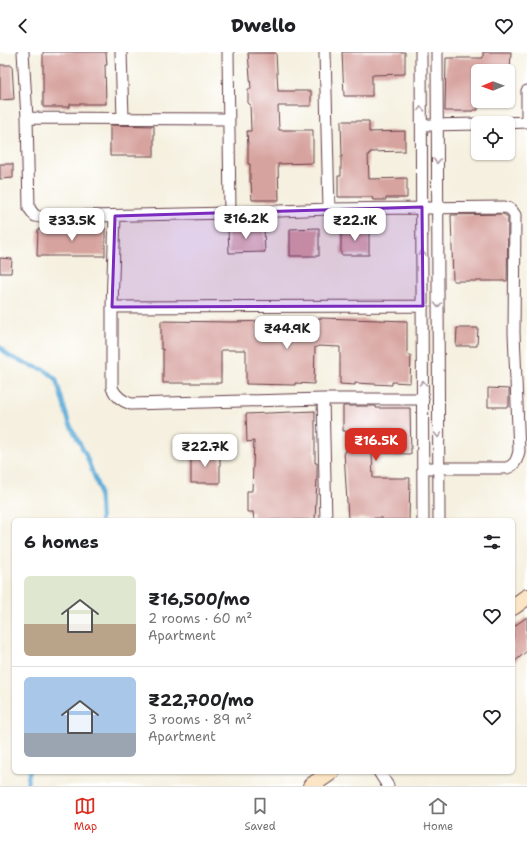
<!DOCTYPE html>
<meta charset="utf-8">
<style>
body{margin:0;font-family:"Shantell Sans",sans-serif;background:#f6f6f6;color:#202124;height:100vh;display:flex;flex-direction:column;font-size:15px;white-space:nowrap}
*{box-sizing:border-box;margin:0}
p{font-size:13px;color:#757577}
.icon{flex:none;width:22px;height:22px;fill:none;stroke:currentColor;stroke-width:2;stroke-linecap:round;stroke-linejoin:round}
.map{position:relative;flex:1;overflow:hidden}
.sheet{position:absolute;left:12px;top:466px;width:503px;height:256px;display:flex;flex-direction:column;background:#fff;border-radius:6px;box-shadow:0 1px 3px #0004}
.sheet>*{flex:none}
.needle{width:26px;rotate:269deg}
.buttons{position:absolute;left:471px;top:12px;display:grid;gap:8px}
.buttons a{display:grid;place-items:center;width:44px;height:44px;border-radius:6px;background:#fff;box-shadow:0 1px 3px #0004;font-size:20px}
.price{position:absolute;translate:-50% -34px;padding:0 9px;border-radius:8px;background:#fff;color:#222;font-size:13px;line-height:26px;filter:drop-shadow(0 1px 2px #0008)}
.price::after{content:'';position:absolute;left:50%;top:24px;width:12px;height:9px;margin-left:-6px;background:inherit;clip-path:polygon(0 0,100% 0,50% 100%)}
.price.on{background:#d93025;color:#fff}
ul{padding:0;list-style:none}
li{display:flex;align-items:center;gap:12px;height:100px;padding:0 12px}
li+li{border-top:1px solid #e0e0e0}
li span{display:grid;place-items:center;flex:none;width:112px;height:80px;border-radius:6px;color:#555}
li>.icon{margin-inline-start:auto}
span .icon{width:48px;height:48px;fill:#fffc;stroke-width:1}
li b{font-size:17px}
h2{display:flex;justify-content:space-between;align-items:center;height:48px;padding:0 12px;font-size:17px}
header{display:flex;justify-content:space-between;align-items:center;height:52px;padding:0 12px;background:#fff;font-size:18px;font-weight:800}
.dock{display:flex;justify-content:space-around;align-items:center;height:56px;border-top:1px solid #e0e0e0;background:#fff;font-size:11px;color:#757577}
.dock a{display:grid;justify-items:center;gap:2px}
.dock .on{color:#d93025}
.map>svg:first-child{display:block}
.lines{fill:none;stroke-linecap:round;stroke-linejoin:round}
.stream{stroke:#5facd8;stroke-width:4}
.building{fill:#d7a39f}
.street-casing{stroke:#643e46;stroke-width:13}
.secondary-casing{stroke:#643e46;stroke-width:18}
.street{stroke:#fff;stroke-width:11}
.secondary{stroke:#fce5c4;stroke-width:16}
.oneway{stroke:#ae9aa0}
.marked{fill:#7b2cbf;fill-opacity:0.2;stroke:#7b2cbf;stroke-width:3;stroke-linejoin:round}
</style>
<header><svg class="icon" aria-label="back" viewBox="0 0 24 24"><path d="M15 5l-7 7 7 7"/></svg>Dwello<svg class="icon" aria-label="heart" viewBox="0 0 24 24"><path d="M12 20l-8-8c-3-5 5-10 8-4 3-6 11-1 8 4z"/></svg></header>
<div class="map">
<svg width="527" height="734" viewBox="0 0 527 734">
<rect width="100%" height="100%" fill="#fff"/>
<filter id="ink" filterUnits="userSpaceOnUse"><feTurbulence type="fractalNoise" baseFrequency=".025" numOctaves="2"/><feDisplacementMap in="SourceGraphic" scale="8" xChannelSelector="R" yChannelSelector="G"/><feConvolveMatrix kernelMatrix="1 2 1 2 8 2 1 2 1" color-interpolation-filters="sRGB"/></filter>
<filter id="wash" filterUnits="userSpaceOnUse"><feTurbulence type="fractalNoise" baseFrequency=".012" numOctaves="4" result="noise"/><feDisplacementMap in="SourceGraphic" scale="16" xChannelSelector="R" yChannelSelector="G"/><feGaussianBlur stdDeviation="0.9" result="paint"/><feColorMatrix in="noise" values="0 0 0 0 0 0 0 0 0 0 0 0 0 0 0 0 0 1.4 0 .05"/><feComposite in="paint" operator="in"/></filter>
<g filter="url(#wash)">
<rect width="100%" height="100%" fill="#f5f0df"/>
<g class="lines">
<path class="stream" d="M 0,295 L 9,304 L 27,312 L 45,318 L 56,327 L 69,371 L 86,403 L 99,437 L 101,468
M 27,734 L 29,720"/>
</g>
<g id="blocks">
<path class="building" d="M 43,0 L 106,0 L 107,13 L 105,13 L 106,52 L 70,52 L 70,55 L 43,55 Z
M 342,0 L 405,0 L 405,22 L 372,23 L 372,44 L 344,44 Z
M 483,0 L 511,0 L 510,19 L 478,19 L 478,58 L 473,58 L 473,59 L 445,59 L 446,6 L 483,6 Z
M 248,1 L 276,1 L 278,39 L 311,39 L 311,54 L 278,54 L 279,78 L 313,78 L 313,111 L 278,112 L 279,148 L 252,148 L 251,130 L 250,130 L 250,112 L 248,112 L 248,94 L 247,79 L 251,79 L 250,52 L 248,52 L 248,37 L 251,37 Z
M 0,13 L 12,13 L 14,47 L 0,48 Z
M 341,69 L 369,69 L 369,80 L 405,79 L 405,99 L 370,100 L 370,102 L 368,102 L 369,127 L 407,126 L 407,146 L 386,146 L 386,148 L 373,148 L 372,145 L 338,145 L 338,124 L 341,124 L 341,105 L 342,105 Z
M 110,73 L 154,74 L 154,104 L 110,104 Z
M 0,112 L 13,112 L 13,126 L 0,127 Z
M 503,162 L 508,165 L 507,229 L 453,229 L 451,163 Z
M 71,176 L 105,176 L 105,204 L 37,204 L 38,177 L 71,178 Z
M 264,176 L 265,200 L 229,201 L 228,177 Z
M 319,176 L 319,204 L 290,204 L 290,177 Z
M 341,176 L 369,176 L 369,203 L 341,203 Z
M 0,206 L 12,207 L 11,221 L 0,221 Z
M 322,266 L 407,269 L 407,303 L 411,303 L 410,331 L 392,330 L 392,333 L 355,331 L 355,333 L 340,332 L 340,295 L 318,294 L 318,295 L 315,295 L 314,332 L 295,331 L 295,333 L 246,332 L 246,298 L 221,298 L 221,331 L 163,331 L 163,297 L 161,297 L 161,269 L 232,270 L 304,268 L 304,267 Z
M 457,276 L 478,276 L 477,294 L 456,294 Z
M 488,336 L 509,337 L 509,355 L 488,355 Z
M 343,354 L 376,354 L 376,356 L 410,356 L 411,402 L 372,401 L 373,426 L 410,426 L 409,468 L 382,468 L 382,466 L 348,467 L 344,400 L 346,400 L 346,379 L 343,379 Z
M 315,359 L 315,411 L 317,411 L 317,426 L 315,468 L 254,468 L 253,460 L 247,460 L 247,439 L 252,439 L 254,389 L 247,390 L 246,362 Z
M 191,400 L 220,401 L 220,431 L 191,431 Z
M 527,565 L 527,599 L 513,611 L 513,575 Z"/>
</g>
</g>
<g filter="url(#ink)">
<use href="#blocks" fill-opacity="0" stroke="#643e46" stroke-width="1"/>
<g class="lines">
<defs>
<path id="street" d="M 23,0 L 27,66 L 29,156 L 35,164 L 40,165 L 230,161 L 329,157 L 504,155 C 510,156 512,158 515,163 L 514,281 L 519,399 C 517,408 515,413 507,416 L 423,416
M 121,0 L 123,66
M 228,0 L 230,161
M 325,0 L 329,157
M 421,0 L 423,468
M 437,0 L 439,468
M 27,66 L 229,67
M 527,70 L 527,39
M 502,71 L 527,70
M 429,73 L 478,72
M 115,164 L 112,255 L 112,336 C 116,345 122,349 131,352 L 323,347 L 423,347
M 112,255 L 423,254
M 323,347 L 326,468
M 379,720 L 388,734"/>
<path id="secondary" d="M 513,555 L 527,545
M 311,734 L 331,720"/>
</defs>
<use href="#street" class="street-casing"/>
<use href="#secondary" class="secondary-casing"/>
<use href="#street" class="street"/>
<use href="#secondary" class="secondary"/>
</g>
<defs><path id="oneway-chevron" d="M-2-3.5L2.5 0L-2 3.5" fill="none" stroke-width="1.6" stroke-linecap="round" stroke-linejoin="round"/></defs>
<g class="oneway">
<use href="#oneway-chevron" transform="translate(421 57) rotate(-90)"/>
<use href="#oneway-chevron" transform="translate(437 109) rotate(90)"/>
<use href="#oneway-chevron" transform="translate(422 201) rotate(-91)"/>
<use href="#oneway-chevron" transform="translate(438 253) rotate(90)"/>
<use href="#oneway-chevron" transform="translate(423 331) rotate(-90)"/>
<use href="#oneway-chevron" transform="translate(438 383) rotate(90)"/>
</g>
</g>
<path class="marked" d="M 422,155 L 423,254 L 112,255 L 115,164 Z"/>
</svg>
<div class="buttons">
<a><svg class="needle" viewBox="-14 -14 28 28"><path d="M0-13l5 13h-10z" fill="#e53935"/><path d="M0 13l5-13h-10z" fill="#757577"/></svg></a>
<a><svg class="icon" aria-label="locate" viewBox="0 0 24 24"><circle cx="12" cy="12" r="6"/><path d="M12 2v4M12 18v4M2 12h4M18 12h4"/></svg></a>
</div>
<b class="price" style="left:246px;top:188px">₹16.2K</b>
<b class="price" style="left:72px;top:190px">₹33.5K</b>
<b class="price" style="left:355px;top:190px">₹22.1K</b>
<b class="price" style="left:287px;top:298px">₹44.9K</b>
<b class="price on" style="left:376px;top:410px">₹16.5K</b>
<b class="price" style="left:205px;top:416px">₹22.7K</b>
<section class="sheet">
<h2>6 homes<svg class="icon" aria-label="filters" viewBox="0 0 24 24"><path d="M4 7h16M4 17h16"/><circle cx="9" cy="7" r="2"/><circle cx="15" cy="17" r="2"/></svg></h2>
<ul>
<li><span style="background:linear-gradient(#dfe7d0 60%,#b9a48a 0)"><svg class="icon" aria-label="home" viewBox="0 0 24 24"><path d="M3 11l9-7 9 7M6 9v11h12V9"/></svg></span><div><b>₹16,500/mo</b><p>2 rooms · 60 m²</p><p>Apartment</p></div><svg class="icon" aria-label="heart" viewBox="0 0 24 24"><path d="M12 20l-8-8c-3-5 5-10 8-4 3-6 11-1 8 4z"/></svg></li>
<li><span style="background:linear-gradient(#a9c7e8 70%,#9aa5b1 0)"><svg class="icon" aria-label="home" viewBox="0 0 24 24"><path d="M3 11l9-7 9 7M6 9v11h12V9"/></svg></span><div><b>₹22,700/mo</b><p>3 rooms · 89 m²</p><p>Apartment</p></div><svg class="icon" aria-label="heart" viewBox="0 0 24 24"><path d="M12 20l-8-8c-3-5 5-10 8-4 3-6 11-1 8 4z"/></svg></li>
</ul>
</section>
</div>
<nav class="dock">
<a class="on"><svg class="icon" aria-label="map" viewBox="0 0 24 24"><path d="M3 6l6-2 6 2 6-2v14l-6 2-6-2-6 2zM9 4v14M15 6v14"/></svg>Map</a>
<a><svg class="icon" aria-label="saved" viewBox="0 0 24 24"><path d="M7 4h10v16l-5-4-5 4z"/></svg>Saved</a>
<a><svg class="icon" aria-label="home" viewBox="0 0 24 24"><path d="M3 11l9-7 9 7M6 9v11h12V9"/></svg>Home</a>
</nav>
